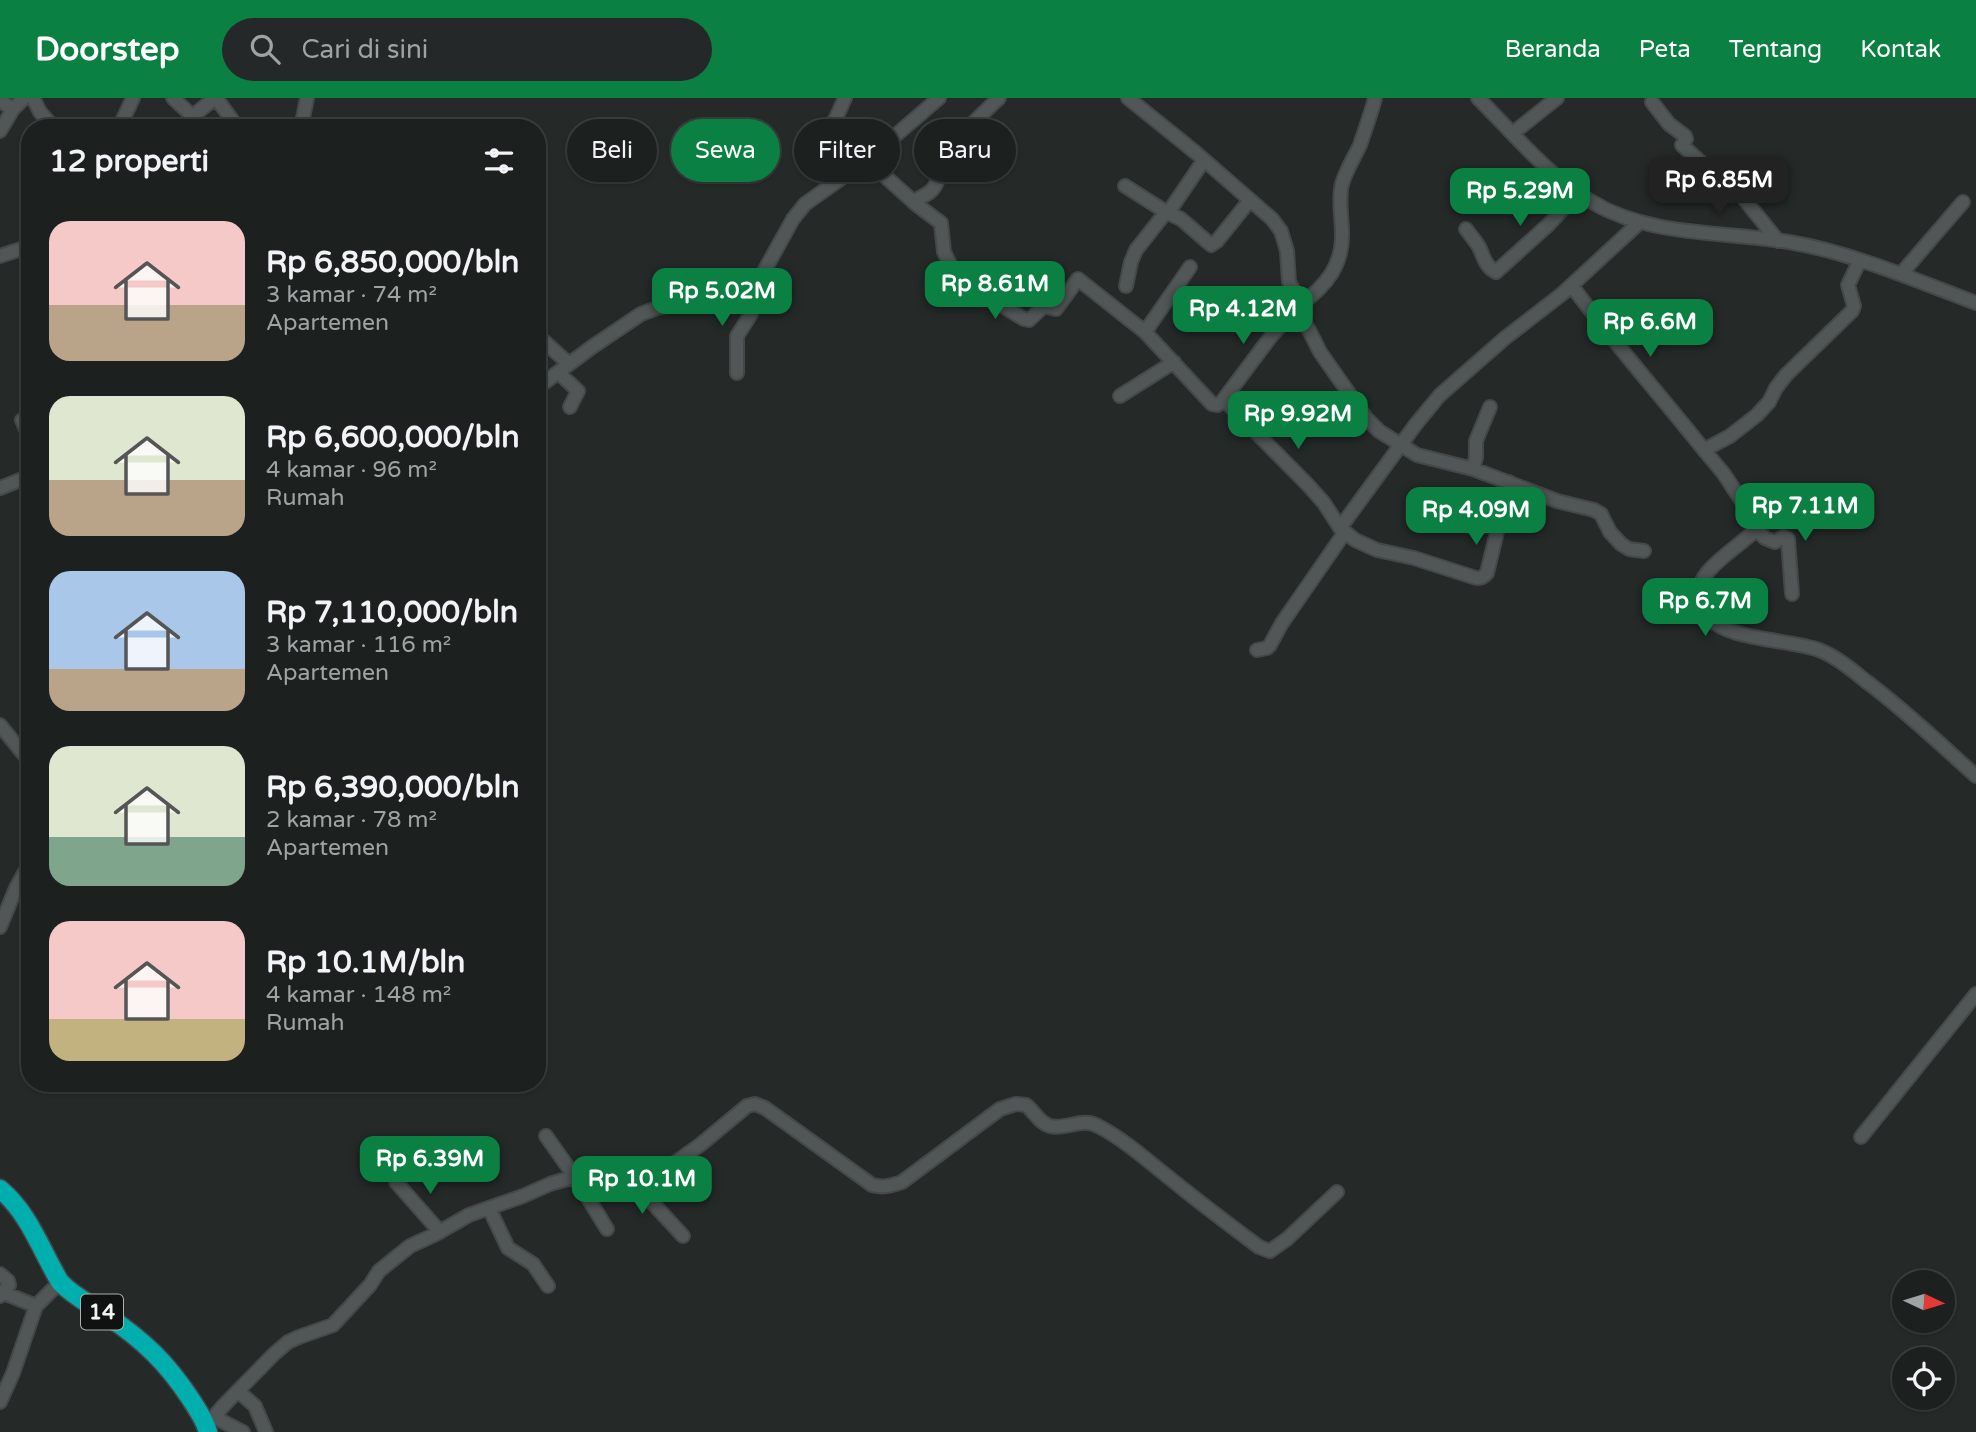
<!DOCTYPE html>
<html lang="id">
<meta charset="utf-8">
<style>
body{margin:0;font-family:"Varela Round",sans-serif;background:#252828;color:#f1f3f6;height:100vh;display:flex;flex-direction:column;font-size:26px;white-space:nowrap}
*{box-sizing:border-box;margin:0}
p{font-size:23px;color:#a0a3a4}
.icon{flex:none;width:38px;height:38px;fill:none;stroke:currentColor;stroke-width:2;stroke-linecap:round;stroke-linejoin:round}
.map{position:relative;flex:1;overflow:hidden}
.side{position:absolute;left:21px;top:21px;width:525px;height:973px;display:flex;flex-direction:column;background:#1c201f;border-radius:28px;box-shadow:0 2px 5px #0004,0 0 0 2px #3a3e3d}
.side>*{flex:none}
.hud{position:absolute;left:567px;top:21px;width:665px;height:63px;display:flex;gap:14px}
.needle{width:46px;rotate:94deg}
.controls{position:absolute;left:1892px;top:1172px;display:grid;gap:14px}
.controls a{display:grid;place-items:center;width:63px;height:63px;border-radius:50%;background:#1c201f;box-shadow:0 2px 5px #0004,0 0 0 2px #3a3e3d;font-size:35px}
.price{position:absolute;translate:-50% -60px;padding:0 16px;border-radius:14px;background:#0b8043;color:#fff;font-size:23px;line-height:46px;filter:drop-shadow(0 2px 4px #0008)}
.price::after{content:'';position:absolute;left:50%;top:42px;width:21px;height:16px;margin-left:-10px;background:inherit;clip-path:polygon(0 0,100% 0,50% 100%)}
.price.selected{background:#222;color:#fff}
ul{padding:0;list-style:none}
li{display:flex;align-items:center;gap:21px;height:175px;padding:0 28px}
li span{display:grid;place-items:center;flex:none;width:196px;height:140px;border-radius:21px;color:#555}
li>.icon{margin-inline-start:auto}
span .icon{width:84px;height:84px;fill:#fffc;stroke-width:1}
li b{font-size:30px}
h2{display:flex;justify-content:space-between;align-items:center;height:84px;padding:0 28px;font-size:30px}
.pill{padding:0 24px;border-radius:32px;background:#1c201f;box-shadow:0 2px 5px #0004,0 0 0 2px #3a3e3d;font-size:24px;line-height:63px}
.pill.selected{background:#0b8043;color:#fff}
header{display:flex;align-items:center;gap:42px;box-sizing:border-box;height:98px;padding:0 35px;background:#0b8043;color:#fff}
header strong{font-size:33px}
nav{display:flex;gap:38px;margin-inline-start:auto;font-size:24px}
.search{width:490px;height:63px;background:#252828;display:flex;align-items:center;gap:18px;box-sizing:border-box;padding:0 24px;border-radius:38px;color:#a0a3a4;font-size:26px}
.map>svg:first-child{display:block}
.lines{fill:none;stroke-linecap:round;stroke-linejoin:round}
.minor-casing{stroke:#444848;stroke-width:16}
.highway-casing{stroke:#444848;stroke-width:21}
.minor{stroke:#515756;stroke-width:12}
.highway{stroke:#00aead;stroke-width:18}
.labels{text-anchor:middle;stroke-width:7;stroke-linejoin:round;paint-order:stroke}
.shield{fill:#101212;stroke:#adb0b0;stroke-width:2}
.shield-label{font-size:21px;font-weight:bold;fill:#f0f3f3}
</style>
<header>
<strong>Doorstep</strong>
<div class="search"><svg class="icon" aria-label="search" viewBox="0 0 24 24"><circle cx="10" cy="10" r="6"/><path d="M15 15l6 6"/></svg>Cari di sini</div>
<nav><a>Beranda</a><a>Peta</a><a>Tentang</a><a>Kontak</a></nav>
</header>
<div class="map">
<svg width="1976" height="1334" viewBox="0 0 1976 1334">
<rect width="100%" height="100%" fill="#252a29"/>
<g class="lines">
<defs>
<path id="minor" d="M 33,0 L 40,14 L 54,30
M 173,0 L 190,16 L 194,17 L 215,0
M 216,0 L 238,30
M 1128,0 L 1195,54 L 1272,121 L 1281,133 L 1287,153 L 1289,184 L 1301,206 L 1272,237 L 1221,305 L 1217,307 L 1212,306 L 1145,234
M 1375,0 C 1371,16 1365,32 1360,47 C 1354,60 1346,72 1342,86 C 1338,102 1342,119 1342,135 C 1343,167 1326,188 1301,206 L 1300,214 L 1302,221 L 1309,232 L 1320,254 L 1367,321 L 1379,333 L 1417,357 L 1473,371 L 1557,403 L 1594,412 L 1601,416 L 1610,434 L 1621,446 L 1629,451 L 1644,453
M 1478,0 C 1512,34 1550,80 1592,104 C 1650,139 1724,133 1789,144 C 1853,155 1915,182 1976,205
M 0,3 L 13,11 L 0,33
M 1652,4 L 1669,26 L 1685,38 L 1686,41 L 1682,47 L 1685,50 L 1704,67 L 1730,82 L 1744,93 L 1745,102 L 1778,143
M 13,11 L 24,0
M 119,30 L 133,0
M 301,30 L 307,0
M 1513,35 L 1557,0
M 867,62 L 917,107 L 941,125 L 944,154 L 957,180 L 1024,221 L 1029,222 L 1044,208 L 1056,211 L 1078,181 L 1145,234 L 1190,169
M 834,84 C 826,74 814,65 815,51 L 836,20 L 845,0
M 1125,88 L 1166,114 L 1181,121 L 1211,147 L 1217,143 L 1250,102
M 913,104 C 919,99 926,98 932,92 C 939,85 940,72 945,62 C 958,38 979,19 999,0
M 1168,115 L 1204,62
M 1466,131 C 1470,137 1477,144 1480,151 C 1484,160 1486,169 1496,174 L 1548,127 L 1578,95
M 0,158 L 30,148
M 1860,162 L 1848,187 L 1854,208 L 1852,213 L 1786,277 L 1776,290 L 1769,304 L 1757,317 L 1730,338 L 1704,352 L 1724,376 L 1754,422 L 1757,430 C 1740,450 1694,471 1699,501 C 1705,545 1786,539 1819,552 C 1837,559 1852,572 1867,584 C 1906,613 1940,646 1976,678
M 1901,176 L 1963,104
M 1126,188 L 1131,164 L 1136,152 L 1166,114
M 1572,188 C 1614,245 1660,297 1704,352
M 537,237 L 569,266
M 558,274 L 578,293 L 570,309
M 737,275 L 737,238 L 751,216 L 754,202 L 753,189
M 537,290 L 592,249 L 641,216 L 657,210 L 673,207 L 725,205 L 753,189 L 762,177 L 793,121 L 805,106 L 867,62 L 939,0
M 1120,298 L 1174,264
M 1224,302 L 1307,386 L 1324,405 L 1340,430 L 1355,442 L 1377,452 L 1414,460 L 1473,479 C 1479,481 1483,480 1487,475 L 1509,384
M 22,322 L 30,341
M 1473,371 L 1476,359 L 1476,343 L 1490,309
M 0,390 L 30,378
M 1340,430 L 1416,326 L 1440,297 L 1505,240 L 1562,196 L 1640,124
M 1756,431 L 1765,440 L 1775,444 L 1783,439 L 1788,441 L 1792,496
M 1257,552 L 1267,550 L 1270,547 L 1282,525 L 1345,434
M 0,627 L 30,664
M 0,829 L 16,790 L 30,765
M 546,1038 L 575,1079 L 607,1131
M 1861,1039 L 1976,896
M 625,1075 L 683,1138
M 396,1084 L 440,1134
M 489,1110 L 508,1150 L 533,1166 L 548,1188
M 0,1176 L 8,1183 L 9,1187 L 0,1198
M 4,1195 L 36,1208 L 60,1184
M 238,1293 L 255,1308 L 266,1334
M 0,1304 L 13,1275 L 36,1208
M 214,1319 L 243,1334
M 207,1327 L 225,1306 L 274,1256 L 288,1244 L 299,1239 L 333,1227 L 370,1187 L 379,1173 L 410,1148 L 434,1137 L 469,1117 L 523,1098 L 550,1086 L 590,1074 L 615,1071 L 643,1079 L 655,1079 L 700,1047 L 747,1008 L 755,1006 L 765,1010 L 872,1087 C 883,1090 890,1088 902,1084 L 1000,1011 L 1016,1006 L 1026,1007 C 1034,1013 1039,1025 1050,1028 C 1067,1032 1082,1019 1098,1028 C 1127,1043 1151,1066 1177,1086 C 1204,1108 1231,1128 1259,1149 L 1270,1153 L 1287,1141 L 1337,1094"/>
<path id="highway" d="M 0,1091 C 29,1115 41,1152 60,1184 C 74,1199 92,1207 109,1219 C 145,1244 166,1264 190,1300 C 197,1311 205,1322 208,1334"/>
</defs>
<use href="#minor" class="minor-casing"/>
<use href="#highway" class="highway-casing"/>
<use href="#minor" class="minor"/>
<use href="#highway" class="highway"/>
</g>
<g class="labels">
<rect class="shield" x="81" y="1196.5" width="42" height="35" rx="5"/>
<g class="shield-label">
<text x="102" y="1221">14</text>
</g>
</g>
</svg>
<div class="controls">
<a><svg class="needle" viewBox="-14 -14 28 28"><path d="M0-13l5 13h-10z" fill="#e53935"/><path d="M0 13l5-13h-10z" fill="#a0a3a4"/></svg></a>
<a><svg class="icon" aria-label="locate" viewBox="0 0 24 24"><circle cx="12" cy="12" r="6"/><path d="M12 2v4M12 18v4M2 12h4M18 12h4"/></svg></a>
</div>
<b class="price selected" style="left:1719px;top:119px">Rp 6.85M</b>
<b class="price" style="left:1520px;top:130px">Rp 5.29M</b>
<b class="price" style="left:995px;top:223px">Rp 8.61M</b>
<b class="price" style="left:722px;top:230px">Rp 5.02M</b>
<b class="price" style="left:1243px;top:248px">Rp 4.12M</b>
<b class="price" style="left:1650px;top:261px">Rp 6.6M</b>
<b class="price" style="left:1298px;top:353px">Rp 9.92M</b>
<b class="price" style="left:1805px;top:445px">Rp 7.11M</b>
<b class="price" style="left:1476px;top:449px">Rp 4.09M</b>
<b class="price" style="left:1705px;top:540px">Rp 6.7M</b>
<b class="price" style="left:430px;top:1098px">Rp 6.39M</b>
<b class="price" style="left:642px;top:1118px">Rp 10.1M</b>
<div class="hud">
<a class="pill">Beli</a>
<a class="pill selected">Sewa</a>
<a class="pill">Filter</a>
<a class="pill">Baru</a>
</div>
<section class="side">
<h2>12 properti<svg class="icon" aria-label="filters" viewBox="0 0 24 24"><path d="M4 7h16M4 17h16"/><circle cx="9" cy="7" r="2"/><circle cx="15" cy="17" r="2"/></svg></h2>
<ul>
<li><span style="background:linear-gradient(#f6c9c9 60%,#b9a48a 0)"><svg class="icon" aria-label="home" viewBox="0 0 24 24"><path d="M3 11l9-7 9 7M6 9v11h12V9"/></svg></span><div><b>Rp 6,850,000/bln</b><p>3 kamar · 74 m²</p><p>Apartemen</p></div></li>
<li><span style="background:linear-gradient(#dfe7d0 60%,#b9a48a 0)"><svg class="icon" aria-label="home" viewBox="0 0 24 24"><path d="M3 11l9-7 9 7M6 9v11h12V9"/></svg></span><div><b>Rp 6,600,000/bln</b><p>4 kamar · 96 m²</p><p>Rumah</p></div></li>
<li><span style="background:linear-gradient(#a9c7e8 70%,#b9a48a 0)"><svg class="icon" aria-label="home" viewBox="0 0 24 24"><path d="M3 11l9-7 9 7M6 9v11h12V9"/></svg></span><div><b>Rp 7,110,000/bln</b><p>3 kamar · 116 m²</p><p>Apartemen</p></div></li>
<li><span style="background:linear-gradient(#dfe7d0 65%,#7fa58c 0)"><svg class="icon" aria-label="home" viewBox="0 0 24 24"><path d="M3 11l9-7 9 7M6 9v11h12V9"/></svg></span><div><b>Rp 6,390,000/bln</b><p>2 kamar · 78 m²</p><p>Apartemen</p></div></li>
<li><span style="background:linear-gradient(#f6c9c9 70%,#c2b280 0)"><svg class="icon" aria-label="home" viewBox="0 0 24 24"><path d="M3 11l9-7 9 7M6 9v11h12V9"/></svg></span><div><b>Rp 10.1M/bln</b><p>4 kamar · 148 m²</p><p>Rumah</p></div></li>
</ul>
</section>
</div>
